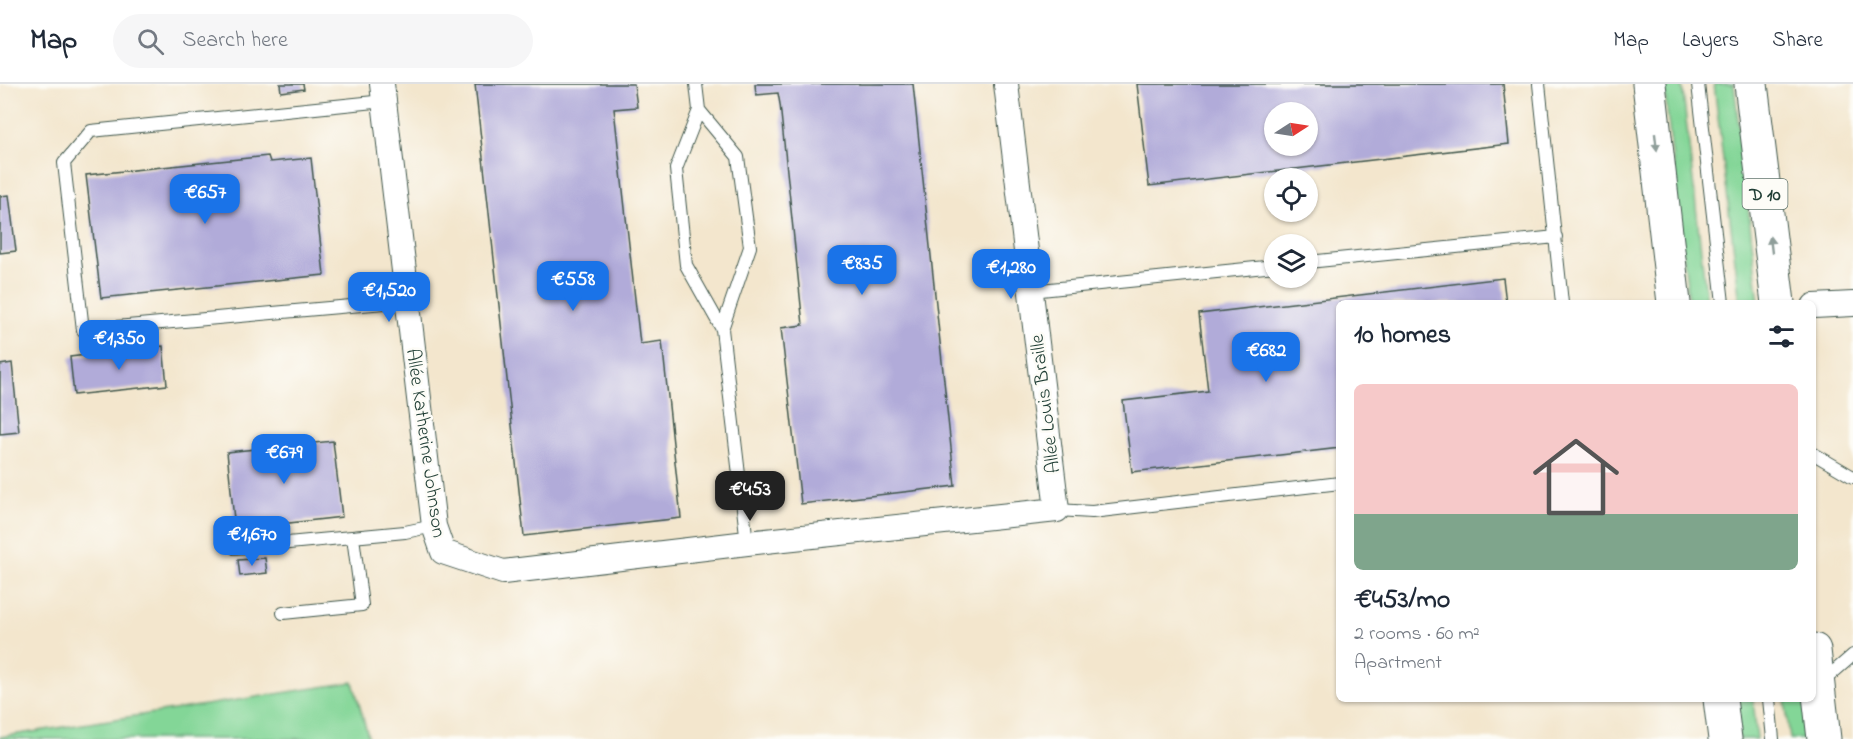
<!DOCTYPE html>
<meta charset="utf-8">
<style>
body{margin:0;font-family:"Indie Flower",sans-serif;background:#f6f6f7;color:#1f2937;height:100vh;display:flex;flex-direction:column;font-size:22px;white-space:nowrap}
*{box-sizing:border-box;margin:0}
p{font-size:20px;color:#747a83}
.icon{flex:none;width:33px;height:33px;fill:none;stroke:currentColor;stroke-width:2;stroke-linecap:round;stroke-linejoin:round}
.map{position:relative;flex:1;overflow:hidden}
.details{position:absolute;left:1336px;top:216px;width:480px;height:402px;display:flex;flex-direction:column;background:#fff;border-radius:9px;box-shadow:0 2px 4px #0004}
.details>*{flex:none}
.needle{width:39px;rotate:78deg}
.tools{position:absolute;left:1264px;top:18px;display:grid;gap:12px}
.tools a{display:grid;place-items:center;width:54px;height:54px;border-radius:50%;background:#fff;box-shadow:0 2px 4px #0004;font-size:30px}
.price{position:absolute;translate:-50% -51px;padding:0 14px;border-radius:12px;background:#1a73e8;color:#fff;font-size:20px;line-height:39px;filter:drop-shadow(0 2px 3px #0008)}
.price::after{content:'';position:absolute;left:50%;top:36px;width:18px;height:14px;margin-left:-9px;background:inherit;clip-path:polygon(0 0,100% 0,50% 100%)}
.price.current{background:#222;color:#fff}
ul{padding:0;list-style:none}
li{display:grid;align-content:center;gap:12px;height:318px;padding:0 18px}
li+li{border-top:2px solid #e0e1e3}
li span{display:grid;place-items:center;height:186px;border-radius:9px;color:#555}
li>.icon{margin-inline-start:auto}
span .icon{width:108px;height:108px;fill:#fffc;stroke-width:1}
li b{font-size:26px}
h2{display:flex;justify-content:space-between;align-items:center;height:72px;padding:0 18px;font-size:26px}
header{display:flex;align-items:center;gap:36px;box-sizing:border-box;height:84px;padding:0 30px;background:#fff;border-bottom:2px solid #e0e1e3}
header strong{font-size:28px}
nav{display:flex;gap:33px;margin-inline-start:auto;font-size:21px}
.search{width:420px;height:54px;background:#f6f6f7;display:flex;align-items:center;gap:15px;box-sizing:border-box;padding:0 21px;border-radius:33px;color:#747a83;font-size:22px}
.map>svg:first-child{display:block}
.green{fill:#83d697;stroke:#518a66;stroke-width:1.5}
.building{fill:#b1abd9;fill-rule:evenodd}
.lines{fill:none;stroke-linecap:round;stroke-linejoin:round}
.service-casing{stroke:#3f564b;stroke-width:14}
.minor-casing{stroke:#3f564b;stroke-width:26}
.primary-casing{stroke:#3f564b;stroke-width:35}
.service{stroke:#fff;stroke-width:12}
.minor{stroke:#fff;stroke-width:24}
.primary{stroke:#fff;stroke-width:33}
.oneway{fill:#8f9e9a}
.labels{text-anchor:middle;stroke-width:5;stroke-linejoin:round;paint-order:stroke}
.shield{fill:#fdfcf7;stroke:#62766e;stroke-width:1.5}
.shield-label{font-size:18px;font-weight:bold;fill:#1f3d34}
.street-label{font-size:20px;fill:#1f3d34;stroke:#fdfcf7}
</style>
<header>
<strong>Map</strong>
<div class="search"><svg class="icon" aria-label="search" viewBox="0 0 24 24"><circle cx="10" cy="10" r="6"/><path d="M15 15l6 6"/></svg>Search here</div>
<nav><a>Map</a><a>Layers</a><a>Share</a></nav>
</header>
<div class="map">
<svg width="1853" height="655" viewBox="0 0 1853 655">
<rect width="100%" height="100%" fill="#fdfcf7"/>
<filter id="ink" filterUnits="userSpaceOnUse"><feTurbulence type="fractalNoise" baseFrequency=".0167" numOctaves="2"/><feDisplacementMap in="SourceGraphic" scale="12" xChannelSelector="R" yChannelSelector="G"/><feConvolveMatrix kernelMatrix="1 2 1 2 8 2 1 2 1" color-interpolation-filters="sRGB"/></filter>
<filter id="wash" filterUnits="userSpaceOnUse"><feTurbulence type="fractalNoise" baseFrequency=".008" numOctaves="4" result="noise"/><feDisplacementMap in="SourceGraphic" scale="24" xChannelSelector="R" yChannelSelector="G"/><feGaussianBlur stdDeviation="1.35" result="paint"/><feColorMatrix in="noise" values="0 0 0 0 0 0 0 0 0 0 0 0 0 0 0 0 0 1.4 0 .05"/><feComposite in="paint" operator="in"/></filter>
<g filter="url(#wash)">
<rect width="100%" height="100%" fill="#f3e6cd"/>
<path class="green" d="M 1664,0 L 1682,0 L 1707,219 L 1689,219 Z
M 1714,0 L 1734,0 L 1759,219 L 1740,219 Z
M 353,598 L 369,655 L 0,655 L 0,653 Z
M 1735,615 L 1753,615 L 1757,655 L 1739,655 Z
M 1785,615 L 1804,615 L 1809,655 L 1790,655 Z"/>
<g id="blocks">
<path class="building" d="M 280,0 L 303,0 L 304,5 L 281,8 Z
M 475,0 L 634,0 L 637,23 L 614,25 L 640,260 L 662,257 L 681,434 L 524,452 Z
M 755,0 L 913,0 L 955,402 L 801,420 L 781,244 L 803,241 L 780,20 L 778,9 L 756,11 Z
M 1137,0 L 1503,0 L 1509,60 L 1149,102 ZM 1275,28 L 1308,28 L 1308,62 L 1275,62 Z
M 268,72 L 270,78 L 311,74 L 324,191 L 101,214 L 86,91 Z
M 9,111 L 16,167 L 0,169 L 0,112 Z
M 1503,194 L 1506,219 L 1340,219 L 1340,364 L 1132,388 L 1123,317 L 1208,307 L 1199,230 Z
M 163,262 L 167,301 L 74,311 L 70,273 Z
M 12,279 L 19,348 L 0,350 L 0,281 Z
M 333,357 L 342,433 L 235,445 L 227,368 Z
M 265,474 L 267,489 L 240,492 L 238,476 Z"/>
</g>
</g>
<g filter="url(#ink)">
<use href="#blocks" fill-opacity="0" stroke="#3f564b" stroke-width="1.5"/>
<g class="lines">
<defs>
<path id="service" d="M 696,0 L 699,26 L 676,85 L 686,181 L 722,245
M 1539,0 L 1562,219
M 1698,0 L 1723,219
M 384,17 L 91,47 L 64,79 L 83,246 L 407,217
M 699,26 L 738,73 L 750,163 L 722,245 L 747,459
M 1308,178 L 1556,153
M 1031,207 L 1275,182
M 1814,370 L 1853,393
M 1057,426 L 1092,428 L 1340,399
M 235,464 L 405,448 L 434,442
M 283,529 L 362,521 L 353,453
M 1821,599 L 1853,571
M 1769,615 L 1773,655"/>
<path id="minor" d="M 382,0 L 434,442 L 443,468 L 503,488 L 747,459 L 1057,426 L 1006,0
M 1814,222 L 1853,220"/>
<path id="primary" d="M 1649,0 L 1674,219
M 1751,0 L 1778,219
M 1814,566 L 1824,655
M 1720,615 L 1725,655"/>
</defs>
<use href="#service" class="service-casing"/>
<use href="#minor" class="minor-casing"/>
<use href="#primary" class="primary-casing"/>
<use href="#service" class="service"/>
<use href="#minor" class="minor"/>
<use href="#primary" class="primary"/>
</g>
<defs><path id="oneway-solid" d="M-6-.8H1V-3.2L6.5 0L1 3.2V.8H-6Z" transform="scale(1.5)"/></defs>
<g class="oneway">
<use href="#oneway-solid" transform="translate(1656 58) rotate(83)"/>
<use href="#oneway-solid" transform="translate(1771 161) rotate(-97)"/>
</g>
</g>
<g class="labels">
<rect class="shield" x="1742.5" y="95" width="45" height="30" rx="4.5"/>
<g class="shield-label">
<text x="1765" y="116">D 10</text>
</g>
<g class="street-label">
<text transform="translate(1044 320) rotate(-97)" y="7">Allée Louis Braille</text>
<text transform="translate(427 359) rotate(82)" y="7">Allée Katherine Johnson</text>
</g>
</g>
</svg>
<div class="tools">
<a><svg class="needle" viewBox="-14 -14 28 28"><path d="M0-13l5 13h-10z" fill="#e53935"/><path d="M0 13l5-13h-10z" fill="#747a83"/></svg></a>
<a><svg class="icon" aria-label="locate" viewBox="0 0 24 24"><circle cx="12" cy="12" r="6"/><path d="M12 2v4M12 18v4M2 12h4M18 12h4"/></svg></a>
<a><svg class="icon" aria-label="layers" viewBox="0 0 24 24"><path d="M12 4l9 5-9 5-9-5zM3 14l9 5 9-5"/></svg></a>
</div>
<b class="price" style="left:205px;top:141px">€657</b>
<b class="price" style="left:862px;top:212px">€835</b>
<b class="price" style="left:1011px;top:216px">€1,280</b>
<b class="price" style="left:573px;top:228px">€558</b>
<b class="price" style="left:389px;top:239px">€1,520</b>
<b class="price" style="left:119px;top:287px">€1,350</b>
<b class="price" style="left:1266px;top:299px">€682</b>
<b class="price" style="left:284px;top:401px">€679</b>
<b class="price current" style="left:750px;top:438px">€453</b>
<b class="price" style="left:252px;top:483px">€1,670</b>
<section class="details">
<h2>10 homes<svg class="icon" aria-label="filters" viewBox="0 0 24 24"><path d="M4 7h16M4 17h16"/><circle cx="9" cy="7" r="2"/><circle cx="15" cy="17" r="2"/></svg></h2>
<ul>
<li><span style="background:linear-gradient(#f6c9c9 70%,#7fa58c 0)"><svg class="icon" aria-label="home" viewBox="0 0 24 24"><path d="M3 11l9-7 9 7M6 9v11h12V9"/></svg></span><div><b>€453/mo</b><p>2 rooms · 60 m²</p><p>Apartment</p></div></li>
</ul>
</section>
</div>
